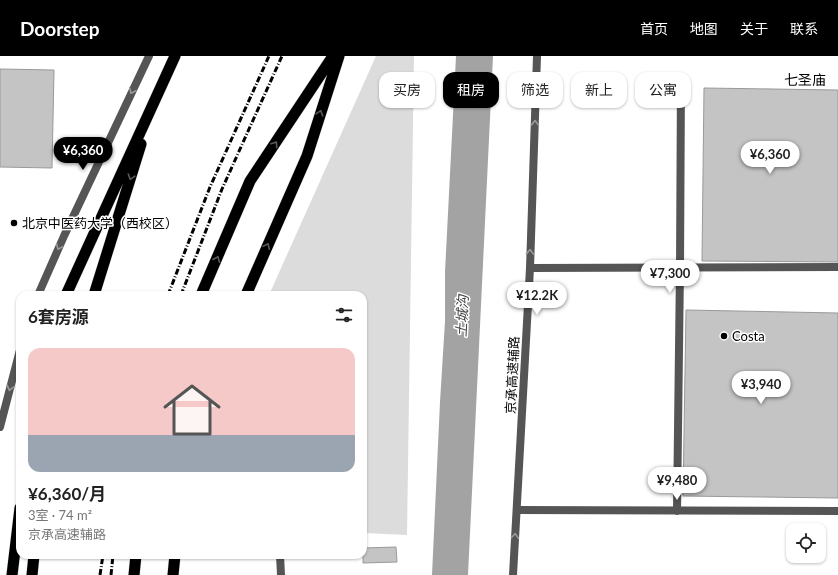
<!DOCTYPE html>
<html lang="zh">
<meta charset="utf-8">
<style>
body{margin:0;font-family:Lato,"Noto Sans SC",sans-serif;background:#f2f2f2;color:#222;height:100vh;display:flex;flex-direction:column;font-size:15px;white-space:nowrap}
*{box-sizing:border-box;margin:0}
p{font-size:13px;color:#767676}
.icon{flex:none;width:22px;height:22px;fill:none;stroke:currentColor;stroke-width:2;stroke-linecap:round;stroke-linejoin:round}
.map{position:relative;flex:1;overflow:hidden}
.sheet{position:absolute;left:16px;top:235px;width:351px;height:268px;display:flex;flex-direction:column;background:#fff;border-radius:12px;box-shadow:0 1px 3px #0004}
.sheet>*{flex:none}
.hud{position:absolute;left:379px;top:16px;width:380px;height:36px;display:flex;gap:8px}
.controls{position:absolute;left:786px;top:467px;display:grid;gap:8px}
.controls a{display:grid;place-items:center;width:40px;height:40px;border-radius:8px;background:#fff;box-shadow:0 1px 3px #0004;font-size:20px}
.price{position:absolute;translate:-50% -34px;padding:0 9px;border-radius:14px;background:#fff;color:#222;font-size:13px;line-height:26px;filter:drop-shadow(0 1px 2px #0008)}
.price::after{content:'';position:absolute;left:50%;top:24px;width:12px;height:9px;margin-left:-6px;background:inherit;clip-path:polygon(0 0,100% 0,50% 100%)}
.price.current{background:#000;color:#fff}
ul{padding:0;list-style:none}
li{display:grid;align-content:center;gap:8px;height:212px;padding:0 12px}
li span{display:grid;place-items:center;height:124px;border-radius:12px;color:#555}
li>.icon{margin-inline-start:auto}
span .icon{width:72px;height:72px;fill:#fffc;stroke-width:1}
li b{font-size:17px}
h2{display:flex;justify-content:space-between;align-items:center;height:48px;padding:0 12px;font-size:17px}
.pill{padding:0 14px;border-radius:12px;background:#fff;box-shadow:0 1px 3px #0004;font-size:14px;line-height:36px}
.pill.current{background:#000;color:#fff}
header{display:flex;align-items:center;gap:24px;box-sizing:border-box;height:56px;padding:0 20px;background:#000;color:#fff}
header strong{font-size:19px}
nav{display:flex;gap:22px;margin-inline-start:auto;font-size:14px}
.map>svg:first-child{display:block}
.green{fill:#dcdcdc}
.water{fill:#a3a3a3}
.building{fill:#c4c4c4;stroke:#999}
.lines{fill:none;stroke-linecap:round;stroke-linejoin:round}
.trunk-casing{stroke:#dbdbdb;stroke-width:12}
.minor{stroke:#555;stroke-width:8}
.tertiary{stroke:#555;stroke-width:8}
.trunk{stroke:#000;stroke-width:11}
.rail{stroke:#000;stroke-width:3;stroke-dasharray:6 2 1 2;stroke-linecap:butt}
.oneway{stroke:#999}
.oneway2{stroke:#595959}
.poi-dot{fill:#000;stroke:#fff;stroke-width:1.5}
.labels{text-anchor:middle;stroke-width:3;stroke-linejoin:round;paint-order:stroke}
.poi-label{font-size:13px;fill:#000;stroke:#fff;text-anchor:start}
.street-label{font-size:13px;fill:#000;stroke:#fff}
.neighbourhood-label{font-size:14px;fill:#000;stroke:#fff}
.water-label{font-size:14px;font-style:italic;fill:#444;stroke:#fff}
</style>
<header>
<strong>Doorstep</strong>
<nav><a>首页</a><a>地图</a><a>关于</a><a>联系</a></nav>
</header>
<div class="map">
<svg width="838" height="519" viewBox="0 0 838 519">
<rect width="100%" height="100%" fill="#fff"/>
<path class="green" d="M 376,0 L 414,0 L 407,479 L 363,477 L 363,239 L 269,239 Z"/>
<path class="water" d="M 456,0 L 493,0 L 468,519 L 432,519 L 440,346 L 445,265 L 445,216 Z"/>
<path class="building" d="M 0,13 L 54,14 L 52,112 L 0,111 Z
M 704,32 L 838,34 L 838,206 L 702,205 Z
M 686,254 L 838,257 L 838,442 L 683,440 Z
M 396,491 L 397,506 L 363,507 L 363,492 Z"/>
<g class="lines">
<defs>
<path id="trunk" d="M 66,239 L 175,0
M 94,239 L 141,88
M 201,239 L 250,125 L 333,0
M 246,239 L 307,100 L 339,0
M 12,519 L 20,452
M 32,519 L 34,499
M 134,519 L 136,499
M 173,519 L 175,499"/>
</defs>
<use href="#trunk" class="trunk-casing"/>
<path class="minor" d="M 530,212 L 838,211
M 517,454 L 838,455
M 677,455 L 680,212 L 681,22
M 280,499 L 281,519"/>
<path class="tertiary" d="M 38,239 L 64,180 L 149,0
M 0,371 L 20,294
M 513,519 L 530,212 L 537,0"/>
<use href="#trunk" class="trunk"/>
<path class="rail" d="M 168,239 L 210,131 L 269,0
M 181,239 L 222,133 L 282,0
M 100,519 L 103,499
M 111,519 L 113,499"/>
</g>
<defs><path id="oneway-chevron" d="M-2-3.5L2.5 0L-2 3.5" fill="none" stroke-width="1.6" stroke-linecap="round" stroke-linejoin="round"/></defs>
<g class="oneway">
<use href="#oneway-chevron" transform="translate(132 35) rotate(115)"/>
<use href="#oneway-chevron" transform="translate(535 67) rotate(-88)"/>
<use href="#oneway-chevron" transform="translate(59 191) rotate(114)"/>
<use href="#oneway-chevron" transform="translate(530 196) rotate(-88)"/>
<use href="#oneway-chevron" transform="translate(10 332) rotate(105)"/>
<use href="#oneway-chevron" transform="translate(515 480) rotate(-87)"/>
</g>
<g class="oneway2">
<use href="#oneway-chevron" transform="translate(320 57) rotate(-72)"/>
<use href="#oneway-chevron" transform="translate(275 88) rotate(-56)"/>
<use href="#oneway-chevron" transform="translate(131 121) rotate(107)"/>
<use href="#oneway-chevron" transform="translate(267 190) rotate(-66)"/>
<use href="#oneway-chevron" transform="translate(217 203) rotate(-67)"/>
</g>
<g class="poi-dot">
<circle cx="14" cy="167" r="4"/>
<circle cx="724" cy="280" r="4"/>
</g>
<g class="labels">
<g class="poi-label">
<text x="22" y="172">北京中医药大学（西校区）</text>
<text x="732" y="285">Costa</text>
</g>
<g class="street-label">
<text transform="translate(512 319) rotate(-87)" y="5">京承高速辅路</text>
</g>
<g class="neighbourhood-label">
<text x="805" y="29">七圣庙</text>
</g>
<g class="water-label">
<text transform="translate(462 260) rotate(-87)" y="5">土城沟</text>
</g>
</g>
</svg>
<div class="controls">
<a><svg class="icon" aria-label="locate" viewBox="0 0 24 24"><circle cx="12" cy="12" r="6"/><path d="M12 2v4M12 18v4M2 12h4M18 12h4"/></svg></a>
</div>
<b class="price current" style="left:83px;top:115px">¥6,360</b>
<b class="price" style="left:770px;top:119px">¥6,360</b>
<b class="price" style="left:670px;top:238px">¥7,300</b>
<b class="price" style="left:537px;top:260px">¥12.2K</b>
<b class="price" style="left:761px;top:349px">¥3,940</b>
<b class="price" style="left:677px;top:445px">¥9,480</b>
<div class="hud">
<a class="pill">买房</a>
<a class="pill current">租房</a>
<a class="pill">筛选</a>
<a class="pill">新上</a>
<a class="pill">公寓</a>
</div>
<section class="sheet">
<h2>6套房源<svg class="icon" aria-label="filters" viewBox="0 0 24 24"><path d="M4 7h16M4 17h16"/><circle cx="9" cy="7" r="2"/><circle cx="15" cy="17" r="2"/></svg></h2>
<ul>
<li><span style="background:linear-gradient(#f6c9c9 70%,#9aa5b1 0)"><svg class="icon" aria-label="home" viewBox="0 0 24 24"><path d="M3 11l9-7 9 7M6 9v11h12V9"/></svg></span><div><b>¥6,360/月</b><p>3室 · 74 m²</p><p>京承高速辅路</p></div></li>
</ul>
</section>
</div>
